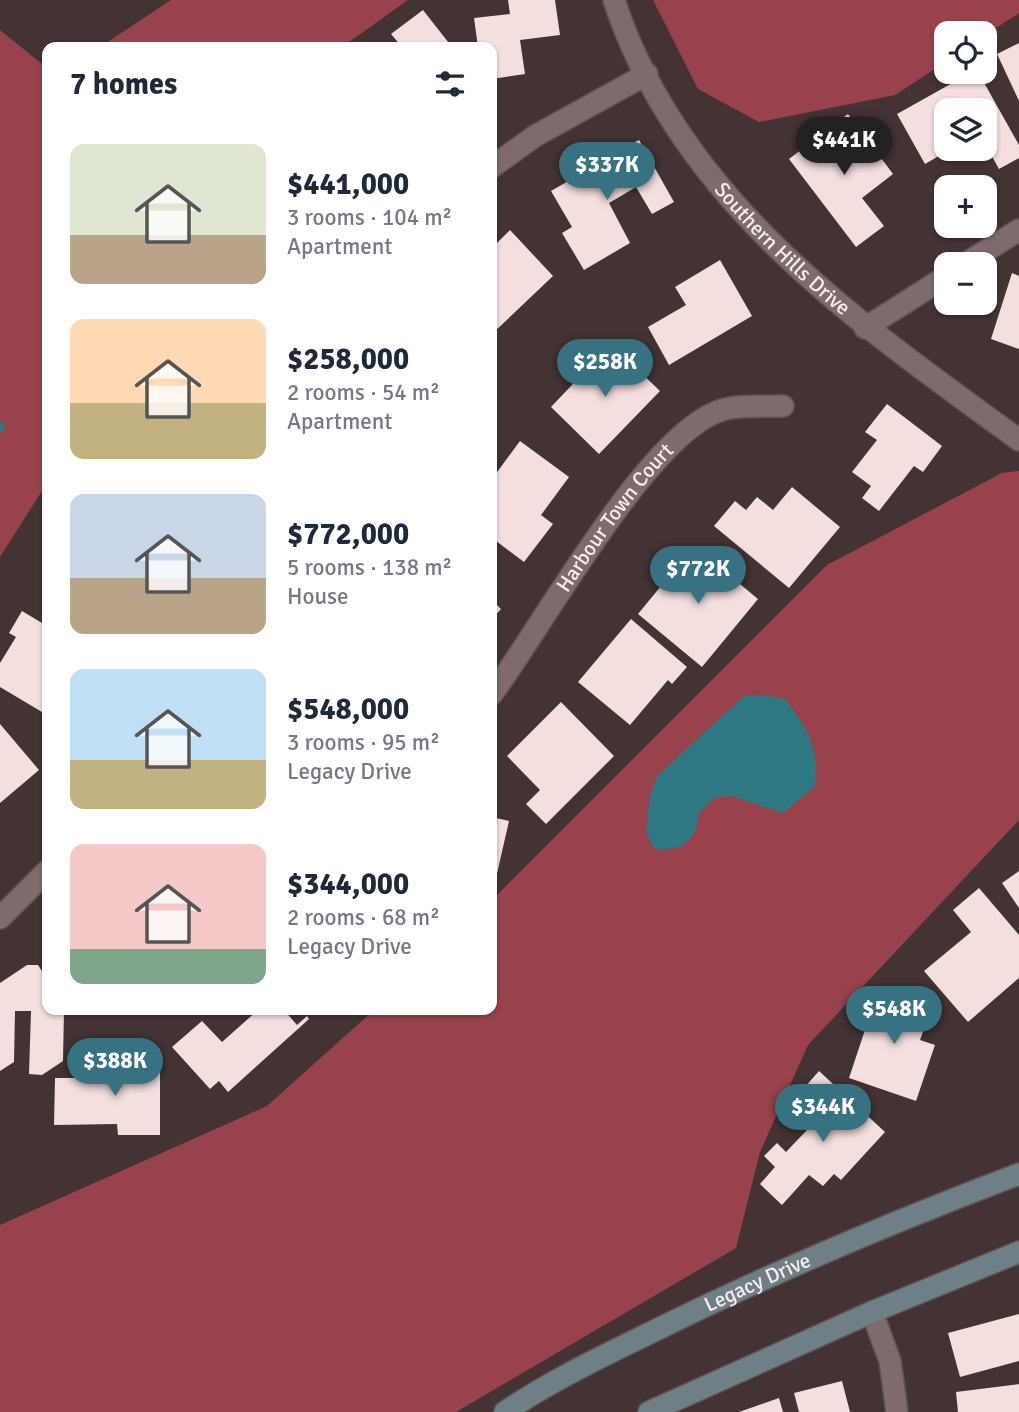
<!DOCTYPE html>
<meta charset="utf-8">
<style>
body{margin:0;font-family:Signika,sans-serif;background:#f6f6f7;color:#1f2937;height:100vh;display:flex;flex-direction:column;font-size:26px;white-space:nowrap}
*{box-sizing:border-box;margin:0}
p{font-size:23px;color:#747a83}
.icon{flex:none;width:38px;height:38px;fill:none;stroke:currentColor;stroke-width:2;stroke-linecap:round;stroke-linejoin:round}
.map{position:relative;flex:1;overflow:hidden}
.sheet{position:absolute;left:42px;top:42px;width:455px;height:973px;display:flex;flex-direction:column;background:#fff;border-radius:14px;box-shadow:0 2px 5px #0004}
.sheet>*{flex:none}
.fabs{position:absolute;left:934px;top:21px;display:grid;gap:14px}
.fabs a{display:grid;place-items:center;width:63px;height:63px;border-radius:14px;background:#fff;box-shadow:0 2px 5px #0004;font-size:35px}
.price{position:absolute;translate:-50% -60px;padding:0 16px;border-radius:24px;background:#367281;color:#fff;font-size:23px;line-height:46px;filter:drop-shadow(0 2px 4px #0008)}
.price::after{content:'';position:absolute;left:50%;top:42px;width:21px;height:16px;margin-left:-10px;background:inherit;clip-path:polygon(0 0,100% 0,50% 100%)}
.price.on{background:#222;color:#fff}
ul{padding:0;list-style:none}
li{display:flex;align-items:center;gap:21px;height:175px;padding:0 28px}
li span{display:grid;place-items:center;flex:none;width:196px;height:140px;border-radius:14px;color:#555}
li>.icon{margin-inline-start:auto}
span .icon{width:84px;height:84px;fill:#fffc;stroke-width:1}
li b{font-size:30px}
h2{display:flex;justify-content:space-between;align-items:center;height:84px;padding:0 28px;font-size:30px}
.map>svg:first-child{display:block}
.green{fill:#98434c}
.water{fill:#2e7983}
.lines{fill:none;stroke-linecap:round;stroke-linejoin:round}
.stream{stroke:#2e7983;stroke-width:8}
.building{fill:#f4dede}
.minor-casing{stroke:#605152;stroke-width:24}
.secondary-casing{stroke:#605152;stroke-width:24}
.minor{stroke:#7f6b6c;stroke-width:21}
.secondary{stroke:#6e8085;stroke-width:21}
.labels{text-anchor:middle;stroke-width:7;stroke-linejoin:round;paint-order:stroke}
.street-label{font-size:21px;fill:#f8eded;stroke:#433}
</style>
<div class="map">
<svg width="1019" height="1412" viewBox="0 0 1019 1412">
<rect width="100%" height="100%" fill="#433"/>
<path class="green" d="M 171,0 L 408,0 L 342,47 L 100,47 Z
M 653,0 L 1019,0 L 1019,13 L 985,35 L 947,33 L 947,61 L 895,95 L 759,122 L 698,89 Z
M 0,30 L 47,68 L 47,483 L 0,557 Z
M 1019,471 L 1019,820 L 808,1045 L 760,1152 L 736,1248 L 456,1412 L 0,1412 L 0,1225 L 267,1106 L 374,1010 L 492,1010 L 492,900 L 827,565 L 1002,473 Z"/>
<path class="water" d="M 764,695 L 785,699 C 808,730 819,745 815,786 L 783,813 L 732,796 L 715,797 L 700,812 L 694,834 L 681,847 L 661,850 L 653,847 L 646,831 L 650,795 L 658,775 L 744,696 Z"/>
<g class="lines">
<path class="stream" d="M 0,428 L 1,426"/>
</g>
<path class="building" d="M 508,0 L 555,0 L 560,35 L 520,40 L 525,74 L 492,79 L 492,47 L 478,47 L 474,18 L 510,14 Z
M 423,10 L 452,47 L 402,47 L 391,34 Z
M 1019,43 L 1019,101 L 997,54 Z
M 972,72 L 978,72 L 1019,145 L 1019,158 L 999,169 L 985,144 L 985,110 L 947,110 L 947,149 L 951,149 L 925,164 L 897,114 Z
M 848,114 L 893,174 L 862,198 L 884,226 L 856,247 L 789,159 Z
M 639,140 L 674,202 L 652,214 L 636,187 L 609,203 L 630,243 L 584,270 L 562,233 L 572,227 L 551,191 Z
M 510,230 L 553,276 L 492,334 L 492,248 Z
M 720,260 L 752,316 L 669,365 L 648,327 L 686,305 L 675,287 Z
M 1012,273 L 1019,276 L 1019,349 L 991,339 Z
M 611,344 L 660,391 L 599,454 L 551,407 Z
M 887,404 L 942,446 L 923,472 L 914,466 L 879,511 L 862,498 L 871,486 L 852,472 L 877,440 L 865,432 Z
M 520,441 L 569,477 L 541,515 L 553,524 L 524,562 L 492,538 L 492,479 Z
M 792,487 L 840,527 L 789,588 L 714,526 L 735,501 L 746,510 L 757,497 L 773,510 Z
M 694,546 L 758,599 L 702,667 L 638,614 Z
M 492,600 L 501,609 L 492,619 Z
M 22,611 L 47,626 L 47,715 L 0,687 L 0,663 L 16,637 L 9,633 Z
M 631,619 L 687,667 L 672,684 L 668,680 L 630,725 L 578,682 Z
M 561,702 L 614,756 L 546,824 L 526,804 L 540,790 L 507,756 Z
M 0,724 L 39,770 L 0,803 Z
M 492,817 L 509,821 L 496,878 L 492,877 Z
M 1019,871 L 1019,908 L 1002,883 Z
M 979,888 L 1019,935 L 1019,978 L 968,1022 L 924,971 L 971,932 L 953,910 Z
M 27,965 L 38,965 L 47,979 L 47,1010 L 64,1010 L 63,1061 L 42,1075 L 29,1074 L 31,1011 L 15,1011 L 14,1062 L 0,1071 L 0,983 Z
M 879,988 L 932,1006 L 920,1040 L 935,1045 L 916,1101 L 849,1078 Z
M 258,1010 L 284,1010 L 297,1025 L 307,1016 L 309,1019 L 228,1092 L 219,1081 L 210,1089 L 172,1047 L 202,1021 L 222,1042 Z
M 128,1049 L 160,1049 L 160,1135 L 118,1135 L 117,1124 L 54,1125 L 55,1078 L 129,1078 Z
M 819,1071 L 885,1132 L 841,1180 L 834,1174 L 823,1186 L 809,1175 L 782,1205 L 760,1184 L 775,1167 L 764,1156 L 777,1143 L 786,1152 L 828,1108 L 805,1087 Z
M 1019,1314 L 1019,1361 L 960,1377 L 948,1333 Z
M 842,1381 L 850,1412 L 799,1412 L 794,1393 Z
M 1019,1384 L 1019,1412 L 958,1412 L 956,1392 Z
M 779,1398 L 783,1412 L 739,1412 Z"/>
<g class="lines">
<defs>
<g id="minor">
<path id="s1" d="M 614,0 C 679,200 858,323 1019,440"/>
<path d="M 492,167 L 535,136 L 647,74"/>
<path d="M 965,264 L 1019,230"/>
<path d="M 865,328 L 947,276"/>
<path id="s2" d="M 492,694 C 542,627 646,437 719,411 C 737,404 764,407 783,406"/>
<path d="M 0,918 L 47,871"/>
<path d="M 872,1312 L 890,1361 L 897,1412"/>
</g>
<g id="secondary">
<path id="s3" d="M 505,1412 C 552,1380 603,1356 654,1331 C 773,1272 895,1221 1019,1174"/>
<path d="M 649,1412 L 872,1312 L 1019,1252"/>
</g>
</defs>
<use href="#minor" class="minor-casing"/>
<use href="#secondary" class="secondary-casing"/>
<use href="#minor" class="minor"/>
<use href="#secondary" class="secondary"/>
</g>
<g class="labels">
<g class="street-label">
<text dy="7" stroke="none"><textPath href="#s1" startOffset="304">Southern Hills Drive</textPath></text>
<text dy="7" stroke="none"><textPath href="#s2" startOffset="215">Harbour Town Court</textPath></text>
<text dy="7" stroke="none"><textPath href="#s3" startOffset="284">Legacy Drive</textPath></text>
</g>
</g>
</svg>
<div class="fabs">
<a><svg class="icon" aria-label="locate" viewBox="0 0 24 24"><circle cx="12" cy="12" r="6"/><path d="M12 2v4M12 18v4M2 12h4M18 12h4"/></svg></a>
<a><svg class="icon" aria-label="layers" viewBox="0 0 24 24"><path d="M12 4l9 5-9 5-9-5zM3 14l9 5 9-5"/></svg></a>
<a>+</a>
<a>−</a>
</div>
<b class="price on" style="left:844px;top:177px">$441K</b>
<b class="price" style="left:607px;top:202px">$337K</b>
<b class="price" style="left:605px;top:399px">$258K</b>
<b class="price" style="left:698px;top:606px">$772K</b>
<b class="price" style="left:894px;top:1046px">$548K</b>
<b class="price" style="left:115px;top:1098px">$388K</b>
<b class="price" style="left:823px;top:1144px">$344K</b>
<section class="sheet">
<h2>7 homes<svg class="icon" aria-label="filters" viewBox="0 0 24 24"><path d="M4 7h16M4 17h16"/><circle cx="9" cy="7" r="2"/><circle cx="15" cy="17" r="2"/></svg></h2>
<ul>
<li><span style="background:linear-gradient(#dfe7d0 65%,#b9a48a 0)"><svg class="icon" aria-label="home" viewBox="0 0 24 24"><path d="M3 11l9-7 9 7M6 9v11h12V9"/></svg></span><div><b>$441,000</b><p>3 rooms · 104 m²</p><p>Apartment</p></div></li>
<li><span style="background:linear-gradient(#ffd9b3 60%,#c2b280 0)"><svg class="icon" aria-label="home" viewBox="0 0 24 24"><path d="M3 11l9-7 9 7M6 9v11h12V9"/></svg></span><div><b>$258,000</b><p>2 rooms · 54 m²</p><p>Apartment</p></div></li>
<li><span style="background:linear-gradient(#c9d6e8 60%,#b9a48a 0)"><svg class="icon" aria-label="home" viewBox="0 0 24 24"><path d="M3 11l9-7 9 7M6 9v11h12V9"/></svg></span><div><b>$772,000</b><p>5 rooms · 138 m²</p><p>House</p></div></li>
<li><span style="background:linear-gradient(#bfe0f5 65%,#c2b280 0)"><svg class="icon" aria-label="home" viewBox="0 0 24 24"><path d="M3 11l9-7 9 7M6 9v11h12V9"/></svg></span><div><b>$548,000</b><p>3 rooms · 95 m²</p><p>Legacy Drive</p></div></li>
<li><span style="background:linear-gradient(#f6c9c9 75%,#7fa58c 0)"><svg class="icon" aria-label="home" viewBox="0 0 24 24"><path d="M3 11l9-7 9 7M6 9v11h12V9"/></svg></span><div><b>$344,000</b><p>2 rooms · 68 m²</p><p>Legacy Drive</p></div></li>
</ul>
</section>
</div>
